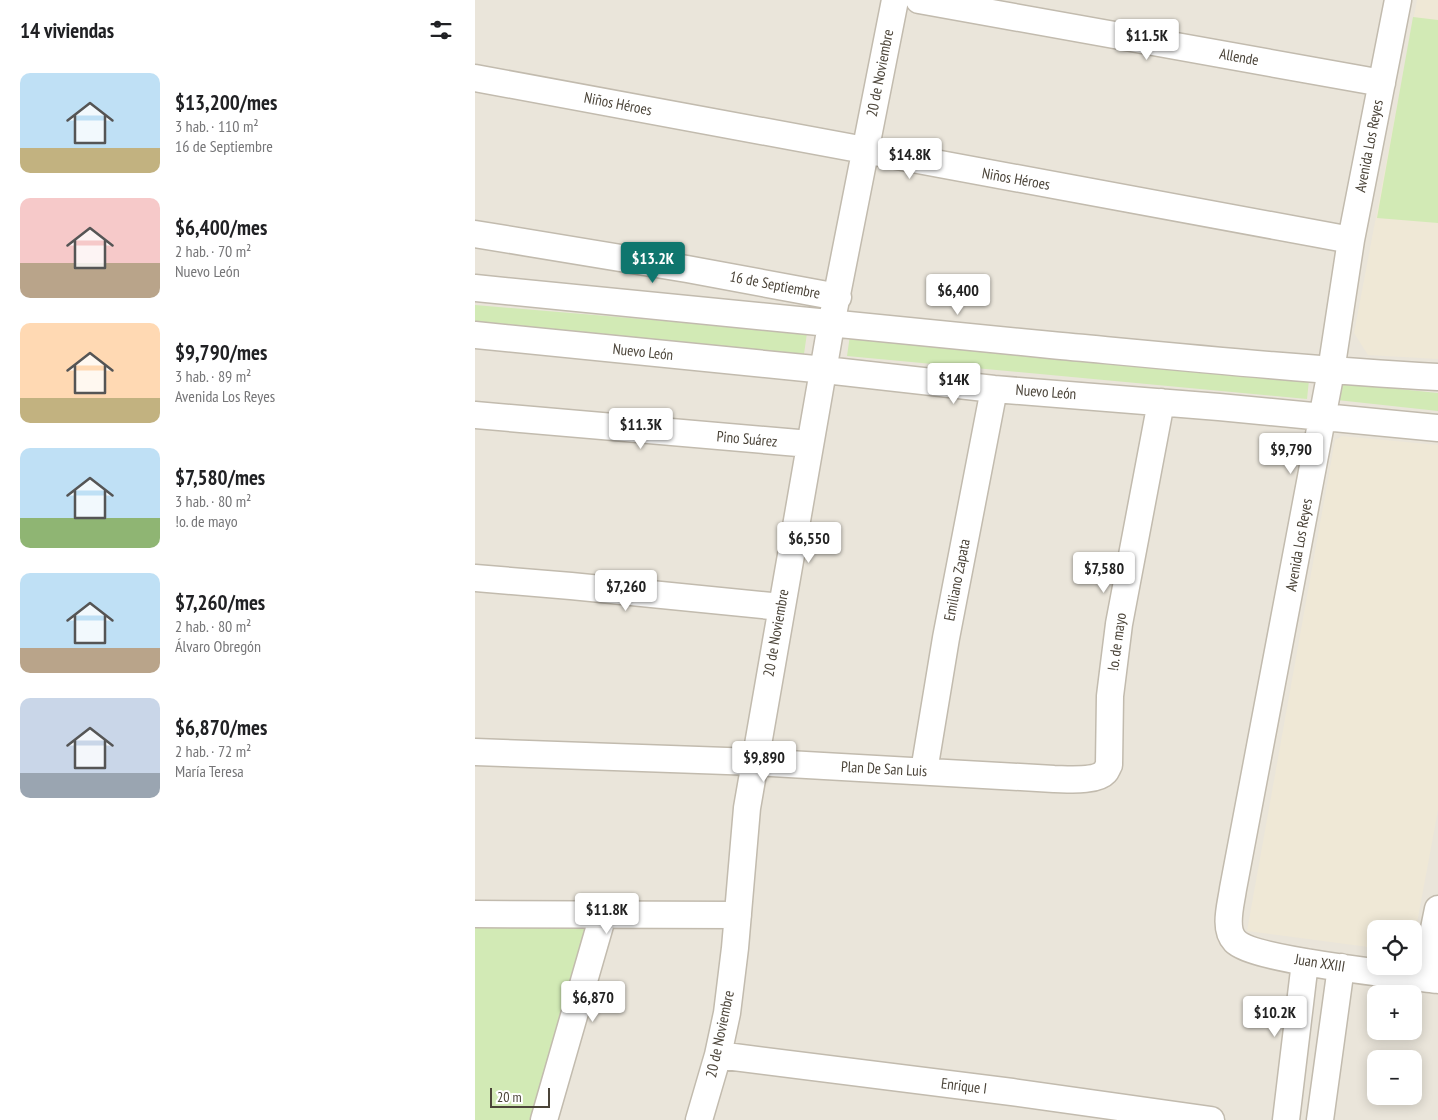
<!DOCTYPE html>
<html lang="es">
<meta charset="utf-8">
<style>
body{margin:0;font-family:"PT Sans Narrow",sans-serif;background:#f6f6f6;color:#202124;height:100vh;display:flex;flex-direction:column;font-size:19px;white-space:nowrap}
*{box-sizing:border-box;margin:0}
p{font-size:16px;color:#757577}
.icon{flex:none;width:28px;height:28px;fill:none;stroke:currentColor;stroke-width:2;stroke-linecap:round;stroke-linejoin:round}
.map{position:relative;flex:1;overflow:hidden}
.sheet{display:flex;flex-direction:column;background:#fff;width:475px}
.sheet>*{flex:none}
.fabs{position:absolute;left:892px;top:920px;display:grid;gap:10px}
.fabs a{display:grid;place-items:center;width:55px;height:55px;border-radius:10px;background:#fff;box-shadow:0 2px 12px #0003;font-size:25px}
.scale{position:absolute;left:15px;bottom:12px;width:60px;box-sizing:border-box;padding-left:5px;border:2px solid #4b4439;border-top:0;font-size:14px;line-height:18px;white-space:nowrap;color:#4b4439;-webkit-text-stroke:4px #fff;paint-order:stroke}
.price{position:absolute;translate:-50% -42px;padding:0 11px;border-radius:5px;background:#fff;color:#222;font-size:16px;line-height:32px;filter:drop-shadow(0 1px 2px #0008)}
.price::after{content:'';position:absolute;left:50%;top:30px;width:15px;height:11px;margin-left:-8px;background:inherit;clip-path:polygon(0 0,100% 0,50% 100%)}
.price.selected{background:#0f766e;color:#fff}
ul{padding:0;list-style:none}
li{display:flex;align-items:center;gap:15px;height:125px;padding:0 20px}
li span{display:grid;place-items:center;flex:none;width:140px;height:100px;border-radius:10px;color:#555}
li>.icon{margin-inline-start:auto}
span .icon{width:60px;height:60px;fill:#fffc;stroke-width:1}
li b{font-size:21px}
h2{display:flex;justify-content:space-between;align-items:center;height:60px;padding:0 20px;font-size:21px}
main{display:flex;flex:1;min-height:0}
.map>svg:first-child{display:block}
.residential{fill:#eae5da;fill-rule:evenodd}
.education{fill:#efe8d6}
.green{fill:#d2eab5}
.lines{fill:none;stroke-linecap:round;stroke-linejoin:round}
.minor-casing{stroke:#c2bbae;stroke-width:29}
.minor{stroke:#fff;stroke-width:26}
.labels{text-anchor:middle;stroke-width:5;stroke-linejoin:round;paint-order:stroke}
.street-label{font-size:15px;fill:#4b4439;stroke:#fff}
</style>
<main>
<section class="sheet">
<h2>14 viviendas<svg class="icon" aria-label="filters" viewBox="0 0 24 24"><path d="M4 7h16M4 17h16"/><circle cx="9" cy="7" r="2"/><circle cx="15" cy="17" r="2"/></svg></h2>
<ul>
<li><span style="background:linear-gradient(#bfe0f5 75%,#c2b280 0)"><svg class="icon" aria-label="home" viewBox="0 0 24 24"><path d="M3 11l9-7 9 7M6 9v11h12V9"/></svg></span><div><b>$13,200/mes</b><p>3 hab. · 110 m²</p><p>16 de Septiembre</p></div></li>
<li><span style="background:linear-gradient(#f6c9c9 65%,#b9a48a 0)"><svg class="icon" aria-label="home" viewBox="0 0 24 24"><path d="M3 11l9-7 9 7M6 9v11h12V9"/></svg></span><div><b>$6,400/mes</b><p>2 hab. · 70 m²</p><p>Nuevo León</p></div></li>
<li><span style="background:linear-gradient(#ffd9b3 75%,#c2b280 0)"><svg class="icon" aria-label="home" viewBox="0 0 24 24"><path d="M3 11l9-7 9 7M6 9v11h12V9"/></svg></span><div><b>$9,790/mes</b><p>3 hab. · 89 m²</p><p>Avenida Los Reyes</p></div></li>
<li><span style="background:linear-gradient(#bfe0f5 70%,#8fb573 0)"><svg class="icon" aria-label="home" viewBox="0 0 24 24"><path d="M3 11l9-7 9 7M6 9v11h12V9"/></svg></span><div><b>$7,580/mes</b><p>3 hab. · 80 m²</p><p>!o. de mayo</p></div></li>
<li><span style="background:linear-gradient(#bfe0f5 75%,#b9a48a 0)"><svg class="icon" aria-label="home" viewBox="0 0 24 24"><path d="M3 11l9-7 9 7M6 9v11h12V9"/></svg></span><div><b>$7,260/mes</b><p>2 hab. · 80 m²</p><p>Álvaro Obregón</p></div></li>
<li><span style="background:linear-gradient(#c9d6e8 75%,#9aa5b1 0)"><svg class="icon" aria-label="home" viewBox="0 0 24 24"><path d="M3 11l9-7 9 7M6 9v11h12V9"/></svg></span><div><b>$6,870/mes</b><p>2 hab. · 72 m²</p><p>María Teresa</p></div></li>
</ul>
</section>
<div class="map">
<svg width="963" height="1120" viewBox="0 0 963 1120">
<rect width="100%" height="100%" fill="#f6f3ec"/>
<path class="residential" d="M 0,0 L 963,0 L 963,1120 L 0,1120 ZM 901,929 L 939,929 L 939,966 L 901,966 ZM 901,994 L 939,994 L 939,1031 L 901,1031 ZM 901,1059 L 939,1059 L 939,1096 L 901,1096 Z"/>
<path class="education" d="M 942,0 L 963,0 L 963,359 L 893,355 L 879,333 Z
M 867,436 L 963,445 L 963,810 L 939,939 L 939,929 L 901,929 L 901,948 L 772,931 L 860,440 Z"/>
<path class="green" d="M 938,17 L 963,20 L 963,223 L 902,218 Z
M 0,305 L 332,333 L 329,354 L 0,321 Z
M 375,335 L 834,380 L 832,399 L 372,356 Z
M 864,383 L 963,393 L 963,411 L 862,400 Z
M 0,919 L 106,919 L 112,932 L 58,1120 L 0,1120 Z"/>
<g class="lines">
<defs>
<path id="minor" d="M 444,0 L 907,83
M 923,0 L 876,240 L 856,371 L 758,889 C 756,904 748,929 760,941 C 779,961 928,975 963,980
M 0,78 L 876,240
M 0,234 L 212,269 L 363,297
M 0,288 C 192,308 384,327 576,345 C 705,357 834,370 963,377
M 0,335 L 350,370 L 519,389 L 744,407 L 963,428
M 0,415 L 335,444
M 0,578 L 96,586 L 306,607
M 0,752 L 280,762 L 579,779 C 591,779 621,782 630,772 C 632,770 632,768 634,765 L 635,696 L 644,624 L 686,402
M 449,771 L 471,638 L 519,389
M 0,914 L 263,915
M 949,978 L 963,909
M 243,1055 L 537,1092 L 736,1120
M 69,1120 L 128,915
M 224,1120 L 243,1055 L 252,1013 L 260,948 L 272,808 L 356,325 L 420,0
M 811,1120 L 830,962
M 845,1120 L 866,967"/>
</defs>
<use href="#minor" class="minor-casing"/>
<use href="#minor" class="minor"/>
</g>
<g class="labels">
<g class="street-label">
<text transform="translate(764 57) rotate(10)" y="5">Allende</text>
<text transform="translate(405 73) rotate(-79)" y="5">20 de Noviembre</text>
<text transform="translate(143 104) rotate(11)" y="5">Niños Héroes</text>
<text transform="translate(894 146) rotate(-79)" y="5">Avenida Los Reyes</text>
<text transform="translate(541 179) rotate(10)" y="5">Niños Héroes</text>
<text transform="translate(300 285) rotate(11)" y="5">16 de Septiembre</text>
<text transform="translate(168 352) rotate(6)" y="5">Nuevo León</text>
<text transform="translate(571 392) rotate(4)" y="5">Nuevo León</text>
<text transform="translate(272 439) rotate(5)" y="5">Pino Suárez</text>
<text transform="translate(824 545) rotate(-80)" y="5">Avenida Los Reyes</text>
<text transform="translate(482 580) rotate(-79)" y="5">Emiliano Zapata</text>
<text transform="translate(301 633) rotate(-80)" y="5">20 de Noviembre</text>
<text transform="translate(642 642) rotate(-82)" y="5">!o. de mayo</text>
<text transform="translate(409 769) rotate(3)" y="5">Plan De San Luis</text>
<text transform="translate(845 963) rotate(9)" y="5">Juan XXIII</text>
<text transform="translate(245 1034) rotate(-78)" y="5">20 de Noviembre</text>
<text transform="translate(489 1086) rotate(7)" y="5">Enrique I</text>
</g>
</g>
</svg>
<div class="fabs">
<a><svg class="icon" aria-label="locate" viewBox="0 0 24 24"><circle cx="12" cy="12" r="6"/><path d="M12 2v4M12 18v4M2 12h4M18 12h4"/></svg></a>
<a>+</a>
<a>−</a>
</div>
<div class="scale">20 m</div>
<b class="price" style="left:672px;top:61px">$11.5K</b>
<b class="price" style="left:435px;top:180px">$14.8K</b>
<b class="price selected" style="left:178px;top:284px">$13.2K</b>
<b class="price" style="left:483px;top:316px">$6,400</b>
<b class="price" style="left:479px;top:405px">$14K</b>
<b class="price" style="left:166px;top:450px">$11.3K</b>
<b class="price" style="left:816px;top:475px">$9,790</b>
<b class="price" style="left:334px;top:564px">$6,550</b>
<b class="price" style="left:629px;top:594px">$7,580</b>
<b class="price" style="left:151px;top:612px">$7,260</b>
<b class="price" style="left:289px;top:783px">$9,890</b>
<b class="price" style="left:132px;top:935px">$11.8K</b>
<b class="price" style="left:118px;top:1023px">$6,870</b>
<b class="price" style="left:800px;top:1038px">$10.2K</b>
</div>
</main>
